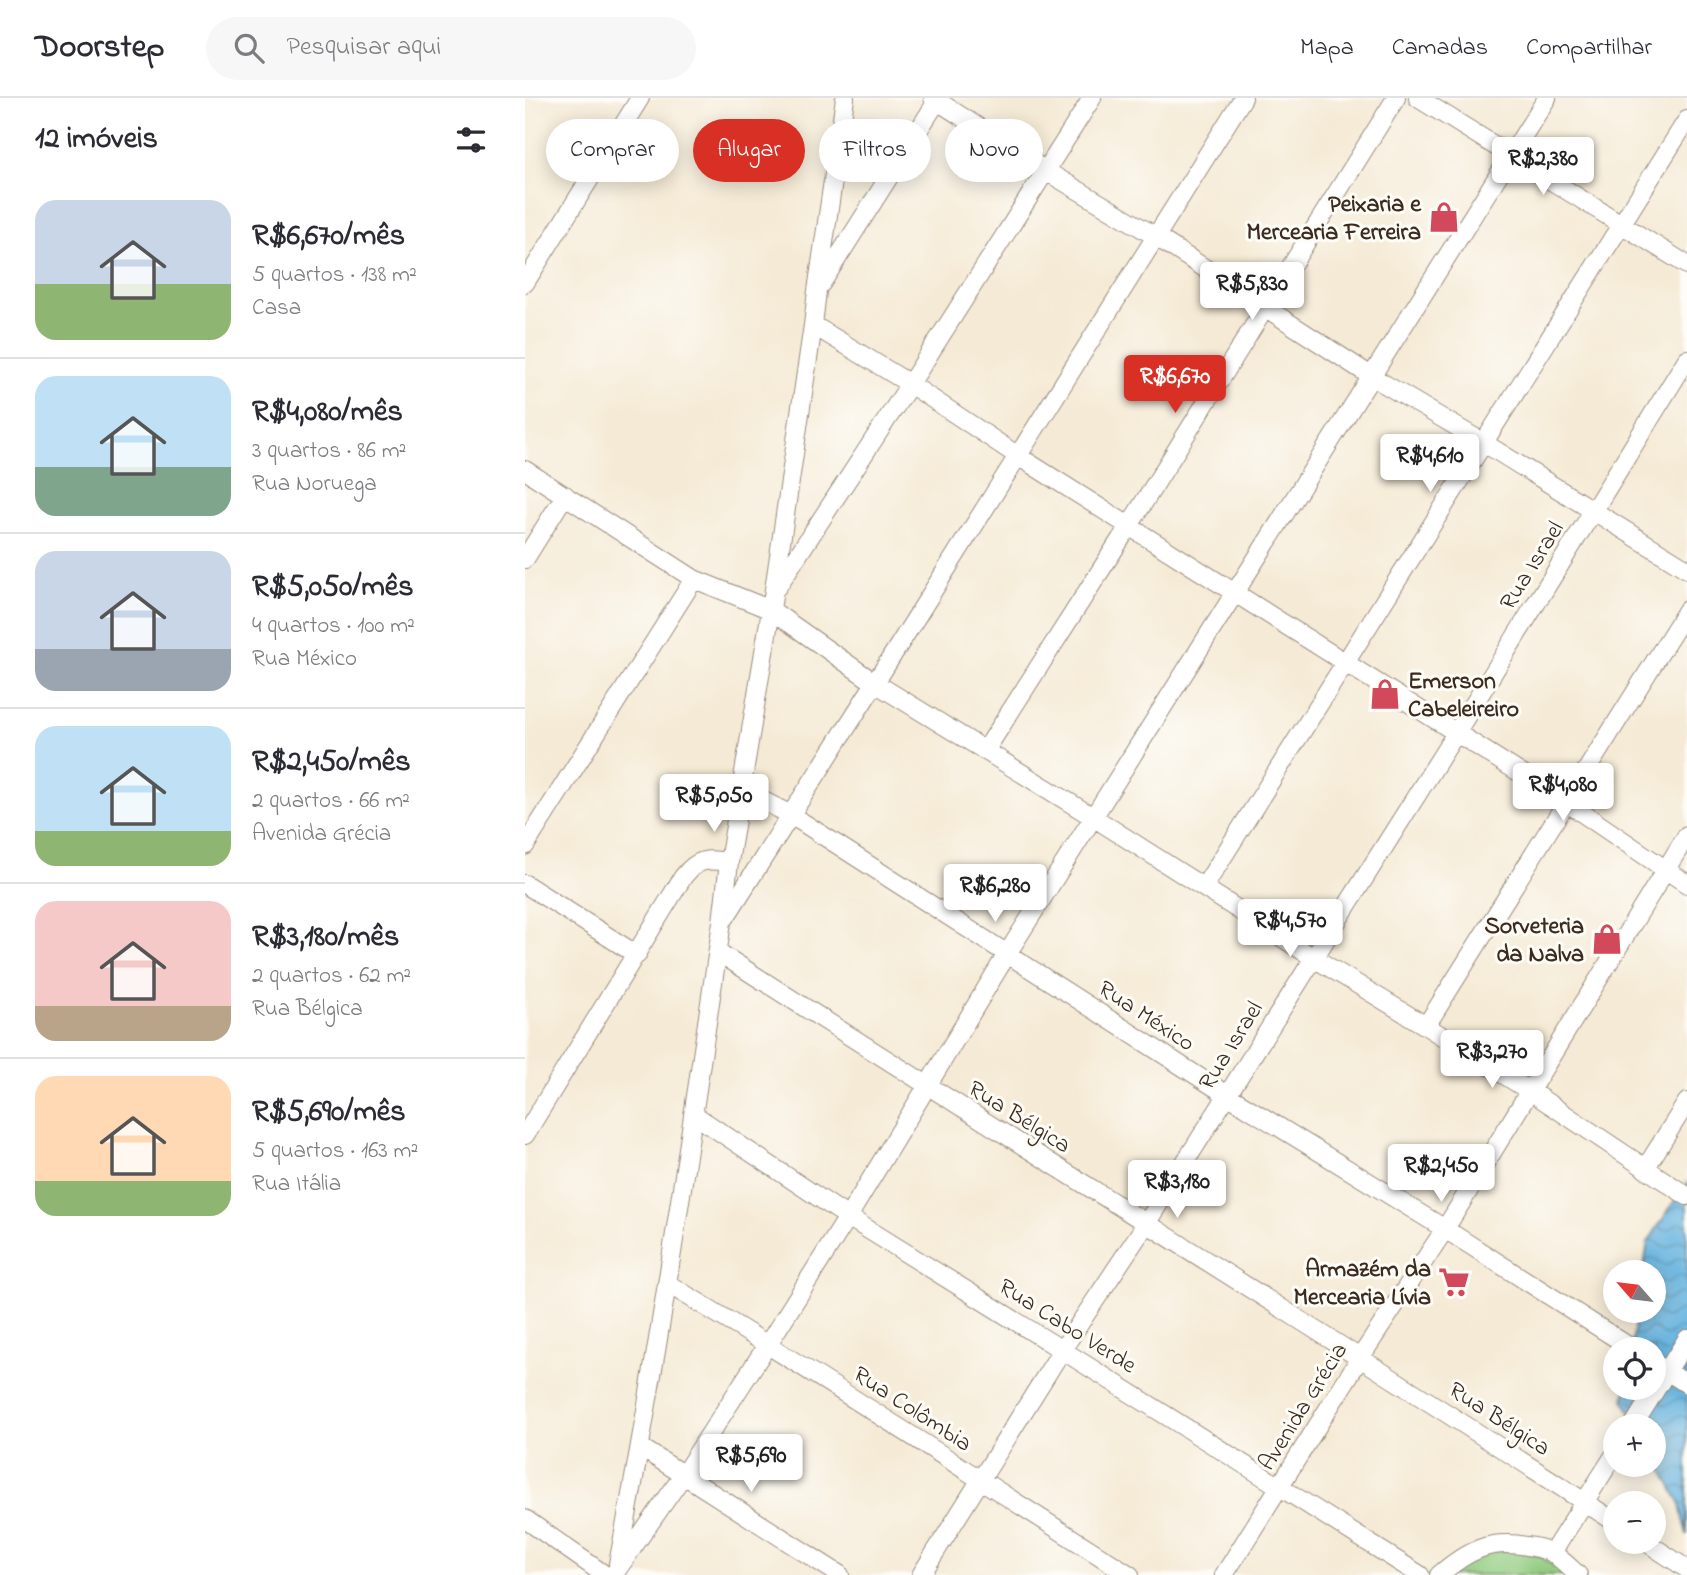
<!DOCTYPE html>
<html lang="pt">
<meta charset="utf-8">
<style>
body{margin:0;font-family:"Indie Flower",sans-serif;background:#f7f7f7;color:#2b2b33;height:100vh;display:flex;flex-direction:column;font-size:26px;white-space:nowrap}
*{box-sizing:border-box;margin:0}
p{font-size:23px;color:#7c7c81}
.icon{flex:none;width:38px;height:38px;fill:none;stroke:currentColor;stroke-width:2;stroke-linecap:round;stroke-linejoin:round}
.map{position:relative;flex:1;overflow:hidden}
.panel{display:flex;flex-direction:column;background:#fff;width:525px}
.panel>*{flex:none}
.guide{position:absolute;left:21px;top:21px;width:665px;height:63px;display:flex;gap:14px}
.needle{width:46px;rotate:298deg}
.fabs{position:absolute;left:1078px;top:1162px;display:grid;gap:14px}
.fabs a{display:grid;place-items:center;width:63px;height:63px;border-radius:50%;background:#fff;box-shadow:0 4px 18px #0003;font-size:35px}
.price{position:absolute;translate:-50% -60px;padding:0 16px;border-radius:7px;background:#fff;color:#222;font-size:23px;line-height:46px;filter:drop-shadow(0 2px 4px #0008)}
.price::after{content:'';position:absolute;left:50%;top:42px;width:21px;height:16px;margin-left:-10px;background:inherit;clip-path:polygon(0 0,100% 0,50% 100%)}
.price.selected{background:#d93025;color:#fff}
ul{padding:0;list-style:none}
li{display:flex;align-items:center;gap:21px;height:175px;padding:0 35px}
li+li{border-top:2px solid #e1e1e2}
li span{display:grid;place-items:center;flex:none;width:196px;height:140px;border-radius:21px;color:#555}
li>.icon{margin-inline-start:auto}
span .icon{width:84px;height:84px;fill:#fffc;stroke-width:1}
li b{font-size:30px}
h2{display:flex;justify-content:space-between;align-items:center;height:84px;padding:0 35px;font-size:30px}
.pill{padding:0 24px;border-radius:32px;background:#fff;box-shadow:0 4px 18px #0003;font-size:24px;line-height:63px}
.pill.selected{background:#d93025;color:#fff}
header{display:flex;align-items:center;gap:42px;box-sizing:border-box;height:98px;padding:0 35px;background:#fff;border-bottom:2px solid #e1e1e2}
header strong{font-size:33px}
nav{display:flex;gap:38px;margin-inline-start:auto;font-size:24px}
.search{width:490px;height:63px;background:#f7f7f7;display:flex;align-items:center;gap:18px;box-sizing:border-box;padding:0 24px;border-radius:38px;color:#7c7c81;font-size:26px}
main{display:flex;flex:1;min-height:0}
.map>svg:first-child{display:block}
.green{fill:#92cc80;stroke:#667b4f;stroke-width:2}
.water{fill:url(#water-waves);stroke:#506e7e;stroke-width:2}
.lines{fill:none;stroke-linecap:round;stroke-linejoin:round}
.minor-casing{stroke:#988a7a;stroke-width:20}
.minor{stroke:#fff;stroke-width:18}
.labels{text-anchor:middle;stroke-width:6;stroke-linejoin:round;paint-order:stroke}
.poi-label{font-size:24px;font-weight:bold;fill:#3b2a1e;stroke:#fdfcf7;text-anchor:end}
.street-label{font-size:24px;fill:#3b2a1e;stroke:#fdfcf7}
</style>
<header>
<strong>Doorstep</strong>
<div class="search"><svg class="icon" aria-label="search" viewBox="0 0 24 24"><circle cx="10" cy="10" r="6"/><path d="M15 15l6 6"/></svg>Pesquisar aqui</div>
<nav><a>Mapa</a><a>Camadas</a><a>Compartilhar</a></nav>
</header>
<main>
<section class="panel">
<h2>12 imóveis<svg class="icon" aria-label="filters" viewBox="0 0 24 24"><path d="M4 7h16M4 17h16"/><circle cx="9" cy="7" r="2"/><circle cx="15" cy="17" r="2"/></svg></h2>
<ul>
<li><span style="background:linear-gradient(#c9d6e8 60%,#8fb573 0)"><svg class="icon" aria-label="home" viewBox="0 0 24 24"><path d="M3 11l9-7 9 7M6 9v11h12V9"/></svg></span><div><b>R$6,670/mês</b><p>5 quartos · 138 m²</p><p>Casa</p></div></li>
<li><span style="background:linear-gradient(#bfe0f5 65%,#7fa58c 0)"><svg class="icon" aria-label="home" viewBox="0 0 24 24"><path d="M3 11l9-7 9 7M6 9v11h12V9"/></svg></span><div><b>R$4,080/mês</b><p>3 quartos · 86 m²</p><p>Rua Noruega</p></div></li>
<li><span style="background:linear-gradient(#c9d6e8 70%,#9aa5b1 0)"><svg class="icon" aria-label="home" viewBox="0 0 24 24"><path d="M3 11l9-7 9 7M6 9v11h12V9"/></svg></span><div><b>R$5,050/mês</b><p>4 quartos · 100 m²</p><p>Rua México</p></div></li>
<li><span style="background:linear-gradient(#bfe0f5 75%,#8fb573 0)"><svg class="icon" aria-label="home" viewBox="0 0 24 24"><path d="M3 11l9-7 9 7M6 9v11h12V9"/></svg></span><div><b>R$2,450/mês</b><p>2 quartos · 66 m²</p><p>Avenida Grécia</p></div></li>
<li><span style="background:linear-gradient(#f6c9c9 75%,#b9a48a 0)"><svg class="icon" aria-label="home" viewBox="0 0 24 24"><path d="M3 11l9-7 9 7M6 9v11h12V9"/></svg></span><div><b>R$3,180/mês</b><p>2 quartos · 62 m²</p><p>Rua Bélgica</p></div></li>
<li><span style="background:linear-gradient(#ffd9b3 75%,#8fb573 0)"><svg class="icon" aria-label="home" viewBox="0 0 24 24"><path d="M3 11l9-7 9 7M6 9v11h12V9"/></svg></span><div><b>R$5,690/mês</b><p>5 quartos · 163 m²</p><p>Rua Itália</p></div></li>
</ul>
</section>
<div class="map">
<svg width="1162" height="1477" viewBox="0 0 1162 1477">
<defs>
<pattern id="water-waves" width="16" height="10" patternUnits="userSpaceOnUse" patternTransform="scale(1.75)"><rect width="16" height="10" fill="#66b3df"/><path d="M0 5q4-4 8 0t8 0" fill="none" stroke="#5592b4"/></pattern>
</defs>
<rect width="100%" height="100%" fill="#fdfcf7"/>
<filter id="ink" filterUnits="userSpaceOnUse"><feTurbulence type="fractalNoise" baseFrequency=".0143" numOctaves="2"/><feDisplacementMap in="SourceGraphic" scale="14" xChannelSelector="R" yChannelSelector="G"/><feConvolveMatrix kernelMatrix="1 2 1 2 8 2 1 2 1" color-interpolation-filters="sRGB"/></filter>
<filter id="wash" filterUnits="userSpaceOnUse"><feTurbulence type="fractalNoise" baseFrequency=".00686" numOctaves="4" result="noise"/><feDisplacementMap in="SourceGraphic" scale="28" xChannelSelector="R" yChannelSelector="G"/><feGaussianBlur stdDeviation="1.57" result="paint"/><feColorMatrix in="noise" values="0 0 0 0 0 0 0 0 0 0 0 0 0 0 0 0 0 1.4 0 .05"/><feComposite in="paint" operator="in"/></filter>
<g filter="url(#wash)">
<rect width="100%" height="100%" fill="#f5ead5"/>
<path class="green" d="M 987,1451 L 1015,1458 L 1041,1477 L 923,1477 L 958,1454 Z"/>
<path class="water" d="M 1162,1084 L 1162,1437 L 1154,1403 L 1129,1356 L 1129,1328 L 1113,1328 L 1099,1302 L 1101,1290 L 1129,1290 L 1129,1251 L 1106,1251 L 1112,1213 L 1129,1213 L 1129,1174 L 1118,1174 L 1123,1144 Z"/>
</g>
<g filter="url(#ink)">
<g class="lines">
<defs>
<path id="minor" d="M 408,0 L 521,73 L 630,138 L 846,278 L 959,345 L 1162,471
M 893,0 L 1162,167
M 0,185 L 115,0
M 296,186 L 414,0
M 288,227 L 385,286 L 493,358 L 1041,704 L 1162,786
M 0,372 L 169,481 L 246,512 L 350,585 L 568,719 L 789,860 L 901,928 L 1005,993 L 1162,1098
M 0,461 L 40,397
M 252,489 L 385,286 L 567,0
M 460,653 L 604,428 L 871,0
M 217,692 L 266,717 L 702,997 L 920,1131 L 1108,1251
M 0,748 L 169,481
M 0,786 L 112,857
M 679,789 L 1162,22
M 200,820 L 350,585 L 718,0
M 193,854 C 491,1046 794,1230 1090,1424
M 901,928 L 1162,512
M 168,1016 L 323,1119 L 537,1252 L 895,1477
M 0,1037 L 158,779 C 173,760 181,761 204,764
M 1120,1071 L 1162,1004
M 143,1186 C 299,1279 451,1380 605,1477
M 1129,1265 L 1162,1286
M 1108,1328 L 1162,1241
M 115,1349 L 315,1477
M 0,1421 L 80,1477
M 1121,1444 L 1162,1471
M 1027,1455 L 1090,1356
M 93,1466 C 134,1253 165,1039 197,824 L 204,764 L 246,512 L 288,227 L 292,193 L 320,0
M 92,1472 L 159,1376 L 243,1246 L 323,1119 L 482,856 L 1022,0
M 396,1477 L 537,1252 L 621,1126 L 931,635 L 1162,261
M 699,1477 L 835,1260 L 920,1131 L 1162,737
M 914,1477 C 942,1453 964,1441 1002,1448 C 1011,1449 1020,1451 1028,1456 C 1037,1461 1045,1470 1053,1477"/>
</defs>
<use href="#minor" class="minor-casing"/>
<use href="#minor" class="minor"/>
</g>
</g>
<defs>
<symbol id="shop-bare" viewBox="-9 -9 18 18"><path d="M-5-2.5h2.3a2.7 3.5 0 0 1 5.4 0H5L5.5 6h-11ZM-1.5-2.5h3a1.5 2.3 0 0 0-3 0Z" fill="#d1495b" stroke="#fdfcf7" stroke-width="2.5" paint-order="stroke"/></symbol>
<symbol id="supermarket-bare" viewBox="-9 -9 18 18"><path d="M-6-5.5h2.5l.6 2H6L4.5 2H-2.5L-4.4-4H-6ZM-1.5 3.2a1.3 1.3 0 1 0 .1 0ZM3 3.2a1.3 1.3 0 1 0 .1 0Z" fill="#d1495b" stroke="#fdfcf7" stroke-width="2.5" paint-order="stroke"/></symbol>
</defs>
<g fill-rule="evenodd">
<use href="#shop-bare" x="897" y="97" width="44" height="44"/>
<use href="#shop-bare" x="838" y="574" width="44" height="44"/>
<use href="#shop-bare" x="1060" y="819" width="44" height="44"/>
<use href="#supermarket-bare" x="907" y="1162" width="44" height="44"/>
</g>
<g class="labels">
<g class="poi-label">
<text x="896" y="113">Peixaria e<tspan x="896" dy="28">Mercearia Ferreira</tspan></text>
<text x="883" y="590" text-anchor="start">Emerson<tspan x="883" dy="28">Cabeleireiro</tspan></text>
<text x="1059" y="835">Sorveteria<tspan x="1059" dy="28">da Nalva</tspan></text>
<text x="906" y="1178">Armazém da<tspan x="906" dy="28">Mercearia Lívia</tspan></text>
</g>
<g class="street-label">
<text transform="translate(1006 467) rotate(-58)" y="8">Rua Israel</text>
<text transform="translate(622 917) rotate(33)" y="8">Rua México</text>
<text transform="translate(705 947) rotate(-58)" y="8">Rua Israel</text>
<text transform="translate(495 1018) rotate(32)" y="8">Rua Bélgica</text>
<text transform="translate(543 1227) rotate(32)" y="8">Rua Cabo Verde</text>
<text transform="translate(777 1308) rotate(-58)" y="8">Avenida Grécia</text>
<text transform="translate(388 1310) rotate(33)" y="8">Rua Colômbia</text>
<text transform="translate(975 1320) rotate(33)" y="8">Rua Bélgica</text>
</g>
</g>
</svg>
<div class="fabs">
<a><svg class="needle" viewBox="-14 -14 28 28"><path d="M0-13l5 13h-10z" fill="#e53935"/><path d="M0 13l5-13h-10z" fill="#7c7c81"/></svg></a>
<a><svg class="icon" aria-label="locate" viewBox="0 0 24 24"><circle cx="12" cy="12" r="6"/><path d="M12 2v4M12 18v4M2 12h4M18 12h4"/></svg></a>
<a>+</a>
<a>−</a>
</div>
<b class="price" style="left:1018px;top:99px">R$2,380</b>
<b class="price" style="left:727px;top:224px">R$5,830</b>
<b class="price selected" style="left:650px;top:317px">R$6,670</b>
<b class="price" style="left:905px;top:396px">R$4,610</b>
<b class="price" style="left:1038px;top:725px">R$4,080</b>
<b class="price" style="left:189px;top:736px">R$5,050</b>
<b class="price" style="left:470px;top:826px">R$6,280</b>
<b class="price" style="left:765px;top:861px">R$4,570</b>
<b class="price" style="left:967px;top:992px">R$3,270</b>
<b class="price" style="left:916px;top:1106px">R$2,450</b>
<b class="price" style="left:652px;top:1122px">R$3,180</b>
<b class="price" style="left:226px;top:1396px">R$5,690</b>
<div class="guide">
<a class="pill">Comprar</a>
<a class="pill selected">Alugar</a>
<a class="pill">Filtros</a>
<a class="pill">Novo</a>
</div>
</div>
</main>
